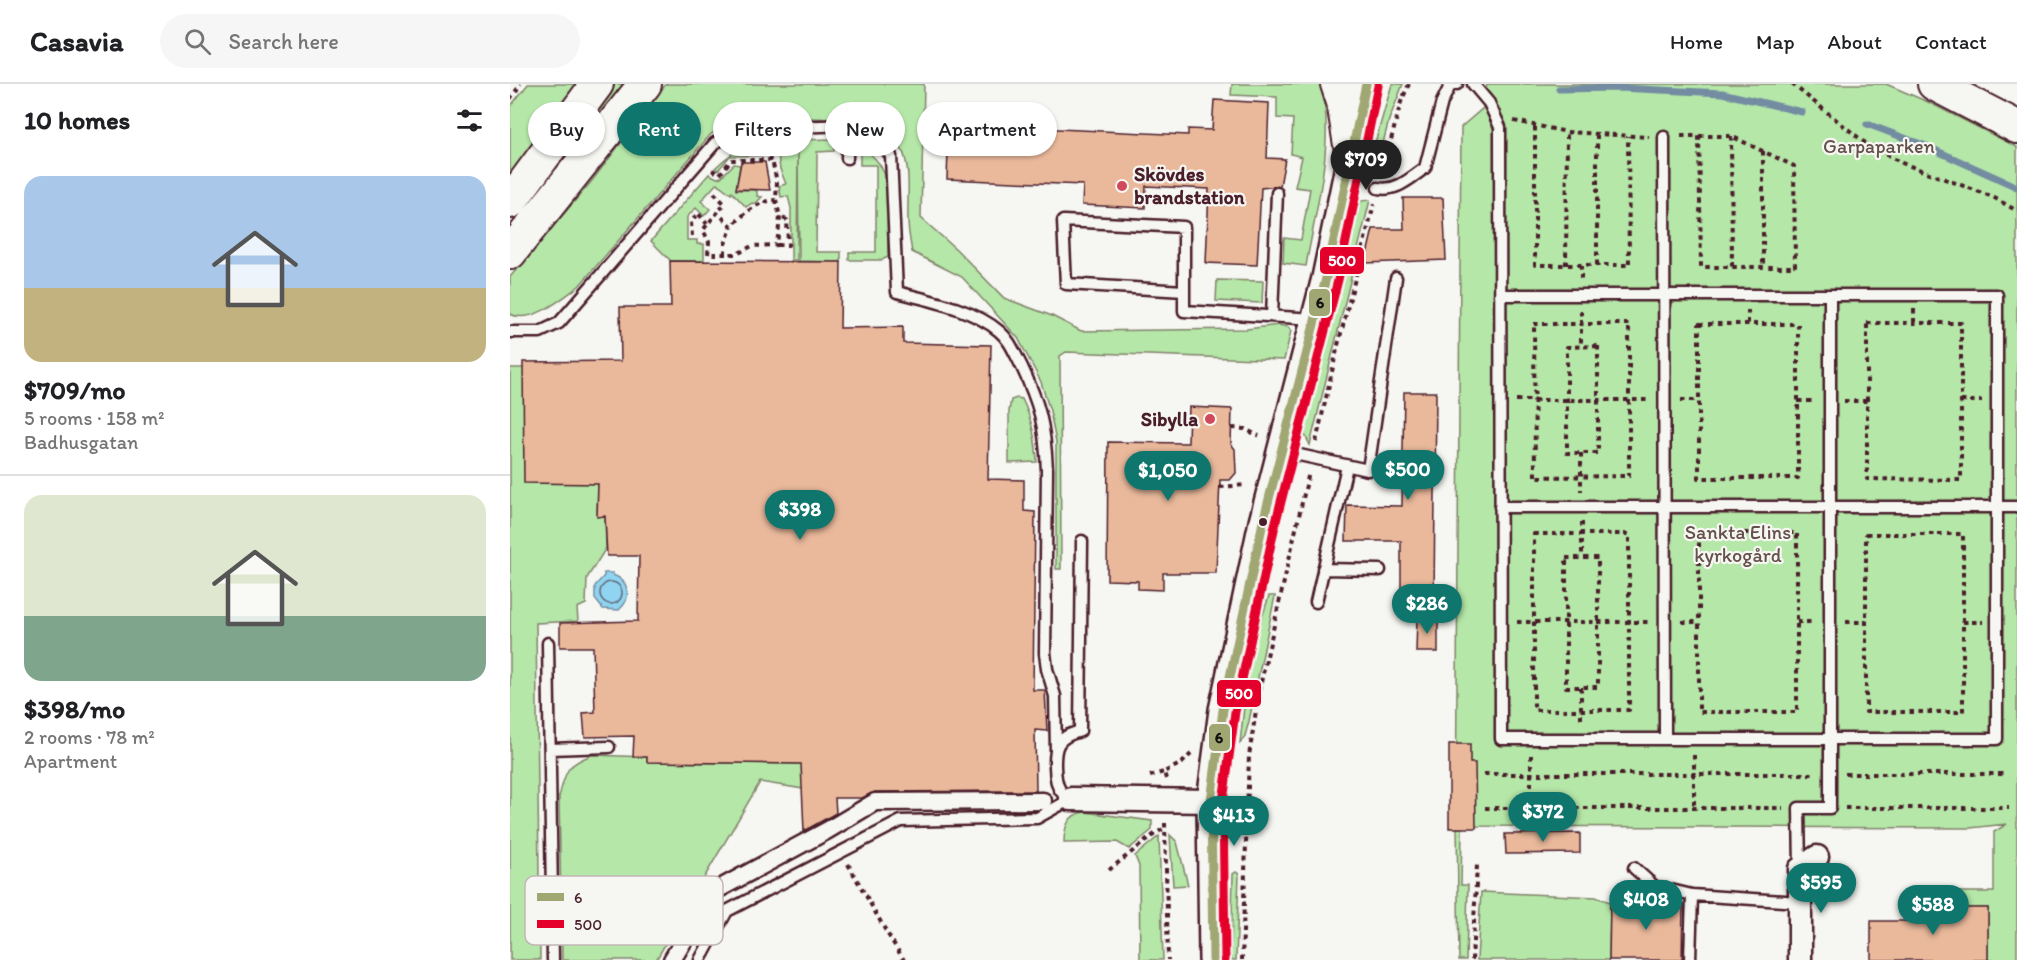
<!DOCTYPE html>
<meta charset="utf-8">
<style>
body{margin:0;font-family:Itim,sans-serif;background:#f6f6f6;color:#202124;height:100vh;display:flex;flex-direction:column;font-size:22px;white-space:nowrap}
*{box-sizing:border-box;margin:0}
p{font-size:20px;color:#757577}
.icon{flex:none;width:33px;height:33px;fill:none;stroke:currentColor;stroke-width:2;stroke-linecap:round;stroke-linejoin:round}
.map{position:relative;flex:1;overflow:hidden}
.panel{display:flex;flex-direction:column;background:#fff;width:510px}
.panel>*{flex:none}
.guide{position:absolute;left:18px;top:18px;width:570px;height:54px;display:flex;gap:12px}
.price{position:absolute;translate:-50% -51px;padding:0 14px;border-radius:21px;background:#0f766e;color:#fff;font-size:20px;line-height:39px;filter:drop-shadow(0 2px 3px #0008)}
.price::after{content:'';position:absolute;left:50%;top:36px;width:18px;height:14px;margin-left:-9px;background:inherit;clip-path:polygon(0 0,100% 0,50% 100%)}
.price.current{background:#222;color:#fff}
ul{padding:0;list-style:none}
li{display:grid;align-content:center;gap:12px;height:318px;padding:0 24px}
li+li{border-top:2px solid #e0e0e0}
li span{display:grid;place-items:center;height:186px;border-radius:18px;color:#555}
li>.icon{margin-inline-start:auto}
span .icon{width:108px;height:108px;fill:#fffc;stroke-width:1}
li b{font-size:26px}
h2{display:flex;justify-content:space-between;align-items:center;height:72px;padding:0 24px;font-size:26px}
.pill{padding:0 21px;border-radius:27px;background:#fff;box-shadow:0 2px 4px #0004;font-size:21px;line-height:54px}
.pill.current{background:#0f766e;color:#fff}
header{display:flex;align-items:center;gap:36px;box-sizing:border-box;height:84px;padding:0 30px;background:#fff;border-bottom:2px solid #e0e0e0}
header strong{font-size:28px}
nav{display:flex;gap:33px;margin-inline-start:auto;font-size:21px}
.search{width:420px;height:54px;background:#f6f6f6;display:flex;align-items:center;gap:15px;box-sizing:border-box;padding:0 21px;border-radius:33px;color:#757577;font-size:22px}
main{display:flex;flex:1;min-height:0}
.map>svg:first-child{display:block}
.green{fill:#b5e7a8;stroke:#80836a;stroke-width:1.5}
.water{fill:#8fd5f1;stroke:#738ca2;stroke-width:1.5}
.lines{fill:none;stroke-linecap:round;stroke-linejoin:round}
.shore{stroke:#66687a;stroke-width:1.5}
.stream{stroke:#738ca2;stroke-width:7}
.building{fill:#eab99c;stroke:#4a1f2b;stroke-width:1.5}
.service-casing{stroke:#4a1f2b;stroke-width:15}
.pedestrian-casing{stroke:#4a1f2b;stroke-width:21}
.minor-casing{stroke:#4a1f2b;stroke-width:27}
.tertiary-casing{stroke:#4a1f2b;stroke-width:32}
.secondary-casing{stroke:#4a1f2b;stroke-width:36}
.path{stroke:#4a1f2b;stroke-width:4;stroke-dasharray:4.5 4.5;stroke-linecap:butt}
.service{stroke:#f6f6f2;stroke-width:10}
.pedestrian{stroke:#f6f6f2;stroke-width:16}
.minor{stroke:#f6f6f2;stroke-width:22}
.tertiary{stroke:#f6f6f2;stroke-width:27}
.secondary{stroke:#f6f6f2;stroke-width:32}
.bus-1-casing{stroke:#f6f6f2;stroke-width:14}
.bus-2-casing{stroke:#f6f6f2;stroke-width:14}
.bus-1{stroke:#a1a773;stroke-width:9}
.bus-2{stroke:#e4002b;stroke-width:9}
.poi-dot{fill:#d1495b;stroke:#f6f6f2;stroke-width:2}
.bus-dot{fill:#4a1f2b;stroke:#f6f6f2;stroke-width:2}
.labels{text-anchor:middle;stroke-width:4.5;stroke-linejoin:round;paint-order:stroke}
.park-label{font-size:20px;fill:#65514a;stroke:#f6f6f2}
.poi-label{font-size:20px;font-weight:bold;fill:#4a1f2b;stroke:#f6f6f2;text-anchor:start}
.key{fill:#f6f6f2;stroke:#c2b6b6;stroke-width:1.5}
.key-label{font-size:16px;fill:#4a1f2b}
.line-badge{stroke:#f6f6f2;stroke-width:2}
.badge-label{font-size:16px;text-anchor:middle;font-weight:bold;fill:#fff}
.pale-badge-label{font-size:16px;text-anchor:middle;font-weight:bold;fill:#111}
</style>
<header>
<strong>Casavia</strong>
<div class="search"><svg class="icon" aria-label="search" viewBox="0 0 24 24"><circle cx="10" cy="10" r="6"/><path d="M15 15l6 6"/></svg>Search here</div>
<nav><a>Home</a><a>Map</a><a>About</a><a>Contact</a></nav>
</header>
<main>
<section class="panel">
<h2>10 homes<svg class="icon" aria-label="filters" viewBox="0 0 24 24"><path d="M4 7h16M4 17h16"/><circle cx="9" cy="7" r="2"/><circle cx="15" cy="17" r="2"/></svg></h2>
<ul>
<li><span style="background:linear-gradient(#a9c7e8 60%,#c2b280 0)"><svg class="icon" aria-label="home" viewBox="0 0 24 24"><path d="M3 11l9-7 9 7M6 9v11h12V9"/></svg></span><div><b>$709/mo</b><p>5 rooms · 158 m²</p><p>Badhusgatan</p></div></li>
<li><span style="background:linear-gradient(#dfe7d0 65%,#7fa58c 0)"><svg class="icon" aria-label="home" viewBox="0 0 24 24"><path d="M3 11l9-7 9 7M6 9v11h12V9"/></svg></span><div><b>$398/mo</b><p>2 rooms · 78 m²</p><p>Apartment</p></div></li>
</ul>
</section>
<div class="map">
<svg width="1507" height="876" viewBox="0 0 1507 876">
<rect width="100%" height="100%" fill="#f6f6f2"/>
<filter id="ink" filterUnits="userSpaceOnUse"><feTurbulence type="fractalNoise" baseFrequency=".0167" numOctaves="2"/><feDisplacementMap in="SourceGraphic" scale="12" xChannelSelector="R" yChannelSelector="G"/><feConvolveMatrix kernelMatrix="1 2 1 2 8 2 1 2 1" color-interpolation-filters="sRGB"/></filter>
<g filter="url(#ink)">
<path class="green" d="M 18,0 L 69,0 L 0,94 L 0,23 Z
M 103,0 L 114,0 L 17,127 L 13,124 Z
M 156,0 L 414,0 L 411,134 L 447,166 L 494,214 L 542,232 L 571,247 L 737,245 L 769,241 L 778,243 L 781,247 L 774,276 L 556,268 L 550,272 L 551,485 L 546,485 L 546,358 L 540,327 L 531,298 L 508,254 L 452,193 L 402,168 C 400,157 398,146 398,136 C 397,114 402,83 391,64 C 387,56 377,45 369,41 C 354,34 244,31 228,36 C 217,39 209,45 200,51 L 69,202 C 53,214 21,241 0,230 L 0,193 L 81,98 Z
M 722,0 L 810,0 C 827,51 805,129 796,182 L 773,179 L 774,154 L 791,156 L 800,105 L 785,103 L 792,73 L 781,70 L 783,35 L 767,34 L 767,13 L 721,11 Z
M 882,0 L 893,0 L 879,36 L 865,90 L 858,83 Z
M 977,0 L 1376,0 L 1418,18 L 1507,63 L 1507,876 L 1478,876 L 1478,824 L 1442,824 L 1442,808 L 1484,808 L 1484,748 L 1497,740 L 1460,744 L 946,742 L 951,43 L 973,24 Z
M 324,55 L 324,67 L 307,68 L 306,168 L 331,168 L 331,178 L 289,177 L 288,65 L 287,176 L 281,176 L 281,124 L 278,112 L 271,113 L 269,102 L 276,100 L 270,85 L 268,71 L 220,72 L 208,86 L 205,84 C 234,55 250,59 288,59 L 288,56 Z
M 351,63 C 366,73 374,83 377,100 L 378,173 L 372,176 L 339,176 L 339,168 L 366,168 L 366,81 L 350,81 L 350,64 Z
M 224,80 L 230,81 L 226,106 L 245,106 L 247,107 L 247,112 L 252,113 L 245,120 L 242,119 L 236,123 L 222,108 L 221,110 L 207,99 L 191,117 L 200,125 L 194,132 L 186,124 L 177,133 L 177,156 L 187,156 L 187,160 L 194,160 L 194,177 L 161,177 L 141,157 L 199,90 L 207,94 L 211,93 Z
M 860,116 L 800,361 L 795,351 L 794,342 L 851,117 Z
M 707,196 L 753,197 L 752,219 L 706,217 Z
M 0,284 L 13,284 L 88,400 L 87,432 L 95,432 L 96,464 L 77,494 L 76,520 L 67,524 L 68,537 L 26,539 L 30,876 L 0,876 Z
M 507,314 L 512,315 C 522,335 526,356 527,378 L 499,379 L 499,327 L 501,316 Z
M 759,512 L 765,512 L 739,637 L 735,652 L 730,659 L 740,570 Z
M 82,671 L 137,673 L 137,678 L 299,680 L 300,706 L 250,698 L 146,876 L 52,876 L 49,713 C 56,687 55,681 82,671 Z
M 575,728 L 642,737 L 642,746 L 619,765 L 607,758 L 554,759 C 554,743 558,730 575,728 Z
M 947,744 L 952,744 L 951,801 L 958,801 L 956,876 L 949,876 Z
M 660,751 L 667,758 L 678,801 L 663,802 Z
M 649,752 L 653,876 L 630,876 L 629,782 L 625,772 Z
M 726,788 L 729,790 L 726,876 L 721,876 L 723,790 Z
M 971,808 L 1086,813 L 1100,818 L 1099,876 L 967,876 Z"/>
<path class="water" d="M 94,489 L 103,489 L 103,491 C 120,497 122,515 109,526 L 93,525 L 85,515 L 85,502 L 94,492 Z"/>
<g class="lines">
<path class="shore" d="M90 509a11 11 0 1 1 22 0a11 11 0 1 1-22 0Z"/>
<path class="stream" d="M 1049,5 L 1109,4 L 1212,9 L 1292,28
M 1357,40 L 1416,62 L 1507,103"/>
</g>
<path class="building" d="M 704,16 L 759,19 L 757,74 L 775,75 L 770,102 L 751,104 L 747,181 L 696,179 L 699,105 L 636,102 L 635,124 L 572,121 L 573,101 L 437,95 L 439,40 L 678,51 L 678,45 L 702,46 Z
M 231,78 L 255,78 L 260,106 L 226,105 Z
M 893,114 L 933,114 L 936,176 L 855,179 L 863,145 L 894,145 Z
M 160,177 L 331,178 L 330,244 L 393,243 L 393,259 L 481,261 L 478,395 L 514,396 L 514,427 L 525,428 L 523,606 L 535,606 L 537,647 L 525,646 L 526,707 L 365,708 L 352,714 L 325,714 L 326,729 L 294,747 L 291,680 L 137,678 L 137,673 L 123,673 L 124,652 L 75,653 L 73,629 L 85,628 L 83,563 L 50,563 L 50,539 L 128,537 L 129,472 L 97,472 L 95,432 L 87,433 L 88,400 L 14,399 L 13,278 L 111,277 L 110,223 L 161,223 Z
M 894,308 L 926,308 L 924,512 L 891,512 L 891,457 L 836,457 L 837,421 L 892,422 Z
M 679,323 L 722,325 L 721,360 L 725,365 L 726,389 L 720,396 L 710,396 L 706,489 L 653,489 L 653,506 L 628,505 L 628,497 L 597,496 L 598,358 L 678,359 Z
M 907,533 L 928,533 L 928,568 L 906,568 Z
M 939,660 L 960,660 L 960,679 L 965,679 L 966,744 L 939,744 Z
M 1070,749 L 1070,769 L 996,770 L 995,750 Z
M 1100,818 L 1173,820 L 1172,876 L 1099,876 Z
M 1410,824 L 1478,824 L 1478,876 L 1361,876 L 1361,837 L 1410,837 Z"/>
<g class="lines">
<defs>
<path id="service" d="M 963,0 L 979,19 L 990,43 L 991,655 L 1487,655 L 1487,211 L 990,211
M 1154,53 L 1155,655
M 337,74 L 338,41
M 868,104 C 886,108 901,94 915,84 L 932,18 L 941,0 L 947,0
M 674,207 L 556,200 L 553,137 L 674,143 L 674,227 L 805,235
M 762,232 L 767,109
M 0,248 L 30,248 L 49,239 L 205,59 L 230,45 L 338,41 L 366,52 L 381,72 L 387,208 C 418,216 463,225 489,247 C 500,256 504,268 511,281 C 530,321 535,341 537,386 L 535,569 L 537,585 L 545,612 L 546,667
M 771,367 L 858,386 L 886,194
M 990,423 L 1507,423
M 813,485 L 870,486
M 806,518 L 837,382
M 38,559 L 43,876
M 40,665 L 99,663
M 561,715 C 557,712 552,710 550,706 C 544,697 543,668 549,659 C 555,651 562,650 570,647 L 572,457
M 1124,784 L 1144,802 L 1182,811 L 1290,818
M 1290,785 L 1289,724 L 1320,724 L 1320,211
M 190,876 L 217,827 L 391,737 L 527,734 L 561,715
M 1180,876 L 1182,811"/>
<path id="pedestrian" d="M 162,876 L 203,808 L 318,746 L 365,718 L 533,717"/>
<path id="minor" d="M 561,715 L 701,717
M 1290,876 L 1290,785 L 1307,773"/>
<path id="tertiary" d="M 703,876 L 701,717 L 713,626 L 753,438 L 816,194 L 856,0"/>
<path id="secondary" d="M 827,0 L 833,18 L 841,67
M 1424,0 L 1507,43
M 0,118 L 87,0
M 0,169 L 135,0"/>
</defs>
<use href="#service" class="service-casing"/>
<use href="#pedestrian" class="pedestrian-casing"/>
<use href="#minor" class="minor-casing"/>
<use href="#tertiary" class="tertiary-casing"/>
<use href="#secondary" class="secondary-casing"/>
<path class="path" d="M 1282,0 L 1354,58 L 1392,79 L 1483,113 L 1507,127
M 0,15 L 11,0
M 1004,37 L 1057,48 L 1139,53
M 1025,43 L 1025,181 L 1119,181 L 1118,52
M 1171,52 L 1221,52 L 1284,82 L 1285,183 L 1191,183 L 1189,52
M 1221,52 L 1222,183
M 1253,67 L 1253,183
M 202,86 L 210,90 L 221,76 L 262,76 L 267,98 L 266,116 L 270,133 L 267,161 L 242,162 L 227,170 L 198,170 L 199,158 L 193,146 L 207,129 L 222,142 C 235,129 247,117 266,116
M 872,90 L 891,18 L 899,0
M 204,109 L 215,120 L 207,129
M 182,152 L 181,138 L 188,129 L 197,140
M 267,161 L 278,161 L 277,136 L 270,133
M 215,170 L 215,160 L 222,142
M 1056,181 L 1057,48
M 1071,181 L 1071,195
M 1087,181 L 1087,51
M 1404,225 L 1404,239
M 1238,226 L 1238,240
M 1071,227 L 1071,262
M 1357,239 L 1451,239 L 1451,396 L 1357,395 Z
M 1024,240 L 1119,240 L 1119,392 L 1025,393 Z
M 1189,240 L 1288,240 L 1288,394 L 1189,394 Z
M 1088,262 L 1088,369 L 1057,369 L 1057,263 Z
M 1006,316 L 1139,316
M 1171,316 L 1189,316
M 1288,317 L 1306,317
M 1334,317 L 1357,317
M 1451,317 L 1472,317
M 722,344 L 735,345 L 749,352
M 806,358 L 828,261 L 864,120
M 1071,369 L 1071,407
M 710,403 L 736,401
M 1072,438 L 1072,474
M 1189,449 L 1287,449 L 1287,628 L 1189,628 Z
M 1024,450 L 1119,450 L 1119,626 L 1024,626 Z
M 1356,450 L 1453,450 L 1453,628 L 1356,628 Z
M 1056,474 L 1088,474 L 1088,603 L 1056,603 Z
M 1007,538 L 1140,538
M 1172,538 L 1189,538
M 1287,538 L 1305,538
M 1336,538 L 1356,538
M 1453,538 L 1473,538
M 1071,603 L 1071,639
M 1021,671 L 1021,724
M 1184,671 L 1184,724
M 974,690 L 1304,690
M 1335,690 L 1496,690
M 640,692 L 654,688
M 656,695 L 654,688 L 672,679 L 681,670
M 975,724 L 1273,724
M 1335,724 L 1499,724
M 655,739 L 658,876
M 338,780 L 377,849 L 394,876
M 599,786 L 646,749 L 655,744
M 732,876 L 739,672 L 749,607 L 799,388
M 962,876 L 967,781"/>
<use href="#service" class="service"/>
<use href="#pedestrian" class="pedestrian"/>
<use href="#minor" class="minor"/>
<use href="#tertiary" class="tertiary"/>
<use href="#secondary" class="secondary"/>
<defs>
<path id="bus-1" d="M 703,876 L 701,717 L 713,626 L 753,438 L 816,194 L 856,0"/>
<path id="bus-2" d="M 715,876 L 713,718 L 725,628 L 765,441 L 828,196 L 868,2"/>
</defs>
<use href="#bus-1" class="bus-1-casing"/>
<use href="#bus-2" class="bus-2-casing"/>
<use href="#bus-1" class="bus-1"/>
<use href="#bus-2" class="bus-2"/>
</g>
</g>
<g class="poi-dot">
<circle cx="612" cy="102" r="6"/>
<circle cx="700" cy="335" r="6"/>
</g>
<circle class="bus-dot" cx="753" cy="438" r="5"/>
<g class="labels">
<g class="park-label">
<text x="1369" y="69">Garpaparken</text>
<text x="1228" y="455">Sankta Elins<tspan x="1228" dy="23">kyrkogård</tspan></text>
</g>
<g class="poi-label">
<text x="624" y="97">Skövdes<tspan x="624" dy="23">brandstation</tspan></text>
<text x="688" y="342" text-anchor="end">Sibylla</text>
</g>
</g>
<rect x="15" y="792" width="198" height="69" rx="9" class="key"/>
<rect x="27" y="809" width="27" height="8" fill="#a1a773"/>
<rect x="27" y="836" width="27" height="8" fill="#e4002b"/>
<g class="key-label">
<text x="64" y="819">6</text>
<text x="64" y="846">500</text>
</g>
<g class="line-badge">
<rect x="809" y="162" width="46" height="29" rx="6" fill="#e4002b"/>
<rect x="798" y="204" width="23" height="29" rx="6" fill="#a1a773"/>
<rect x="706" y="595" width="46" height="29" rx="6" fill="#e4002b"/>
<rect x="698" y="639" width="23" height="29" rx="6" fill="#a1a773"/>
</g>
<g class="badge-label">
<text x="832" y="182">500</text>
<text x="729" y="615">500</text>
</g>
<g class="pale-badge-label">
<text x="810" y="224">6</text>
<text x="709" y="659">6</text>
</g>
</svg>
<b class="price current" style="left:856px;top:107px">$709</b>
<b class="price" style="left:898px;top:417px">$500</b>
<b class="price" style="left:658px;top:418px">$1,050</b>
<b class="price" style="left:290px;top:457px">$398</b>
<b class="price" style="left:917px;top:551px">$286</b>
<b class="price" style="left:1033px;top:759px">$372</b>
<b class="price" style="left:724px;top:763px">$413</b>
<b class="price" style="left:1311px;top:830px">$595</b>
<b class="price" style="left:1136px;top:847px">$408</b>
<b class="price" style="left:1423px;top:852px">$588</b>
<div class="guide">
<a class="pill">Buy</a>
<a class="pill current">Rent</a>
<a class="pill">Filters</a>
<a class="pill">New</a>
<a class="pill">Apartment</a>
</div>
</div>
</main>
